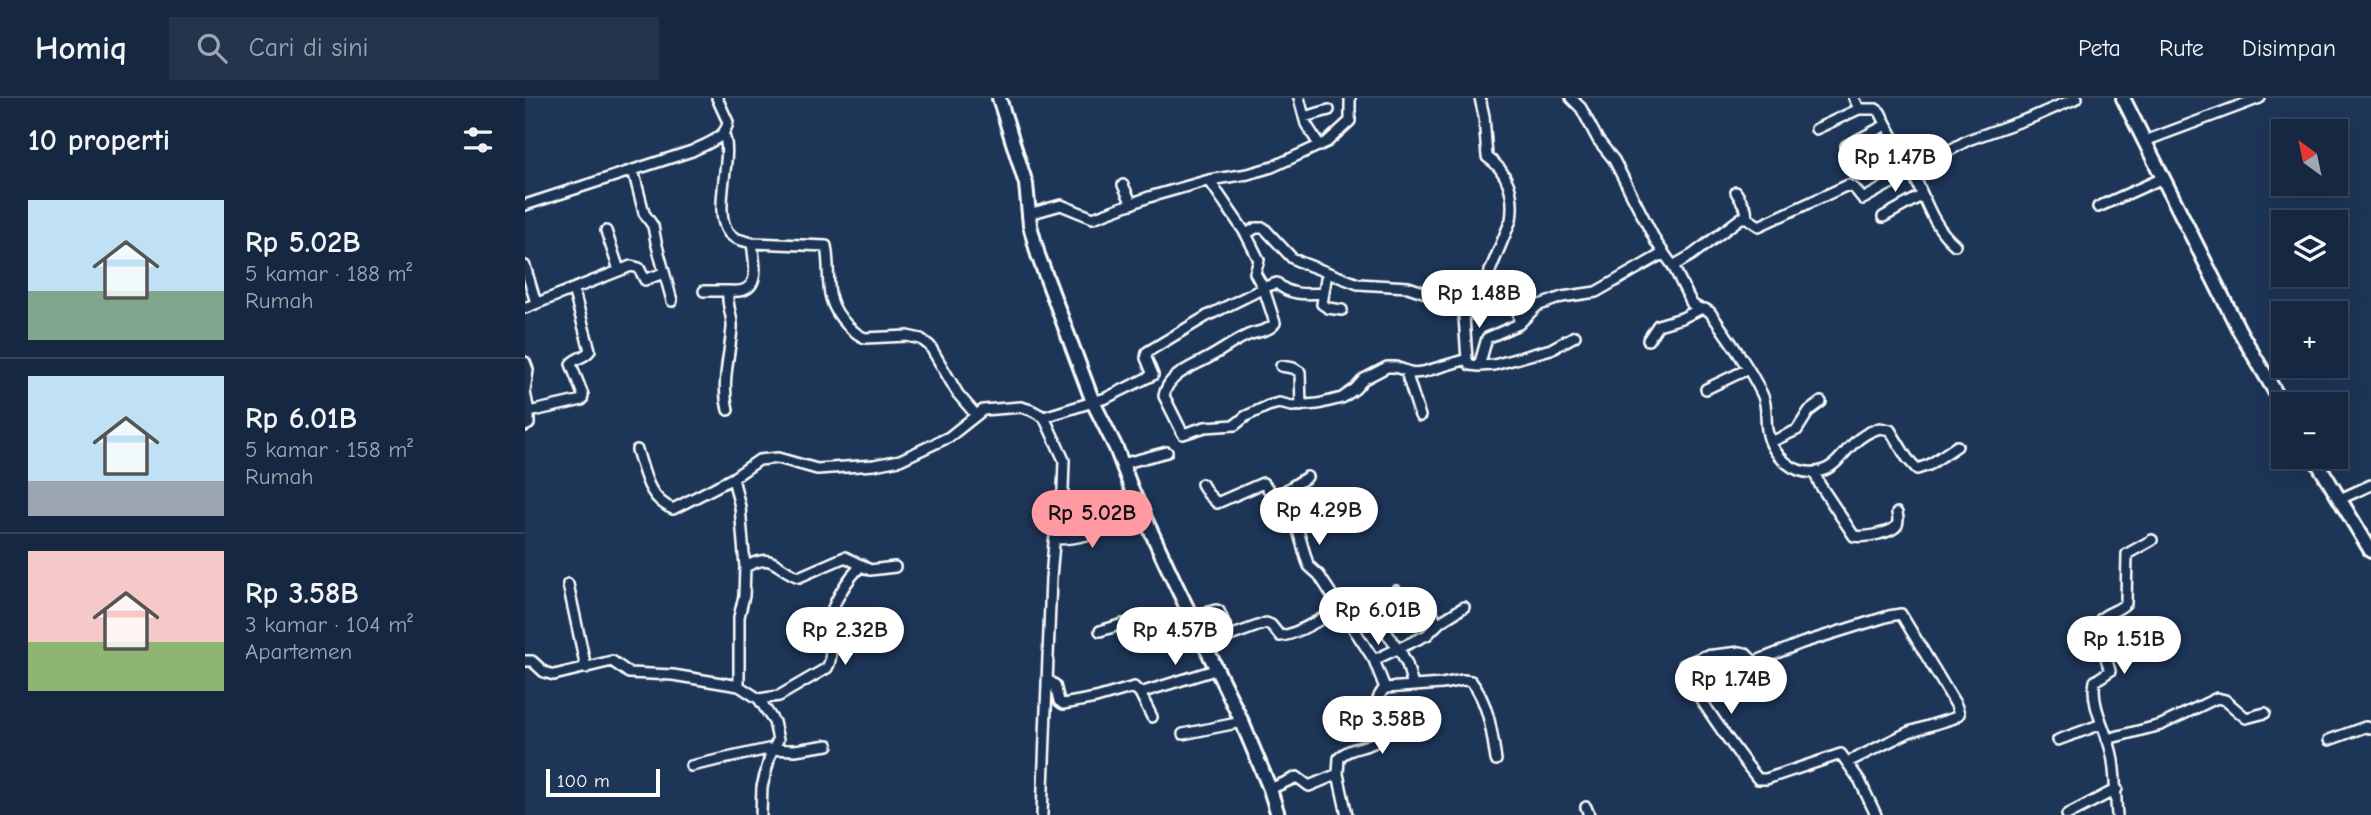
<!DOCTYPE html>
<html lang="id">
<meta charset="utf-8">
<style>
body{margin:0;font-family:"Comic Neue",sans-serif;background:#23344c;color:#f1f3f6;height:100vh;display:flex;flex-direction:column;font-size:26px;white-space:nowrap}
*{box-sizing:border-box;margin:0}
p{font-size:23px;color:#9ea6b1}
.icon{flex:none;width:38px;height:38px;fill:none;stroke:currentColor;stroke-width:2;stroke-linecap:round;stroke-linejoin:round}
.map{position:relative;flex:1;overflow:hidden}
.panel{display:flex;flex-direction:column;background:#162841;width:525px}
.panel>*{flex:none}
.needle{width:46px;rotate:327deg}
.controls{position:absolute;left:1746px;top:21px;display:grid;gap:14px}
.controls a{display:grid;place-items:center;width:77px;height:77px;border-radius:0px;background:#162841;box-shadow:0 7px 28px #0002,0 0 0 2px #35445a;font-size:35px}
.scale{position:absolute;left:21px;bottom:18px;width:114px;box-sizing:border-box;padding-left:7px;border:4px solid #fff;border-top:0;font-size:19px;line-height:24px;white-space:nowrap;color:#fff;-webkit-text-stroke:5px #1d3557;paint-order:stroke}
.price{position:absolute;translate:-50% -60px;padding:0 16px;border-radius:24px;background:#fff;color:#222;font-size:23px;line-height:46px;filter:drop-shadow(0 2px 4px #0008)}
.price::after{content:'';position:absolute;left:50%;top:42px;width:21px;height:16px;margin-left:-10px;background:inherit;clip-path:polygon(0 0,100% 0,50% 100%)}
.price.current{background:#ff9aa2;color:#111}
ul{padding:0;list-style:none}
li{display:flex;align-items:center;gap:21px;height:175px;padding:0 28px}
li+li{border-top:2px solid #35445a}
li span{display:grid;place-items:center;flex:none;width:196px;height:140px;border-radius:0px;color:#555}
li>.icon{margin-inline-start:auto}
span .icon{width:84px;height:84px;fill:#fffc;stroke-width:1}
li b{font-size:30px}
h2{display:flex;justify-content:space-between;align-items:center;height:84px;padding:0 28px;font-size:30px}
header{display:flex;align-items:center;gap:42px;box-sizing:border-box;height:98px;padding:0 35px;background:#162841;border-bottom:2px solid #35445a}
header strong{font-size:33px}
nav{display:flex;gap:38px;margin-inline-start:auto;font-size:24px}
.search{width:490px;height:63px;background:#23344c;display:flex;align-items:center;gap:18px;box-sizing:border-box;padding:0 24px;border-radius:0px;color:#9ea6b1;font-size:26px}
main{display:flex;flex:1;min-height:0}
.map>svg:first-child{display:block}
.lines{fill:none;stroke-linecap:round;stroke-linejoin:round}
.street-casing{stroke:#fff;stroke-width:14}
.secondary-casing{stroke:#fff;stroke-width:18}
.street{stroke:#1d3557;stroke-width:9}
.secondary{stroke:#1d3557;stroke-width:12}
</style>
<header>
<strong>Homiq</strong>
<div class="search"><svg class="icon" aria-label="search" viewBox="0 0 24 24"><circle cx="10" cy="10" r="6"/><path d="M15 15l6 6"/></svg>Cari di sini</div>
<nav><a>Peta</a><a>Rute</a><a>Disimpan</a></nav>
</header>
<main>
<section class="panel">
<h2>10 properti<svg class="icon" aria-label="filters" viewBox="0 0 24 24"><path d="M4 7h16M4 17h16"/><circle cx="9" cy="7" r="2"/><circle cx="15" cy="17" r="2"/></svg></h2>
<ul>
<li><span style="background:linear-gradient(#bfe0f5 65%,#7fa58c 0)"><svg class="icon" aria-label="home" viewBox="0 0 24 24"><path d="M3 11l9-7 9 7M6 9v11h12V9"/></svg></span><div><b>Rp 5.02B</b><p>5 kamar · 188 m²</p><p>Rumah</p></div></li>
<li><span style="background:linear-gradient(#bfe0f5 75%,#9aa5b1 0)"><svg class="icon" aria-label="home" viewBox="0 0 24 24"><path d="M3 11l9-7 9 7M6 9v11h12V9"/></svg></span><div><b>Rp 6.01B</b><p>5 kamar · 158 m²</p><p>Rumah</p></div></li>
<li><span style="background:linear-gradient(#f6c9c9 65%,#8fb573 0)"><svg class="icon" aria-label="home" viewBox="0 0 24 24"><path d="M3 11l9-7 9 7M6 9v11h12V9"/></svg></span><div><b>Rp 3.58B</b><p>3 kamar · 104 m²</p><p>Apartemen</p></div></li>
</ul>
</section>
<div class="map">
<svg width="1846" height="717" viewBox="0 0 1846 717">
<rect width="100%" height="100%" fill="#1d3557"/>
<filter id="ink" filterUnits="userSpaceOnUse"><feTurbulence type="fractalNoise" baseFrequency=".0143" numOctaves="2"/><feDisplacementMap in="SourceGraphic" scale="14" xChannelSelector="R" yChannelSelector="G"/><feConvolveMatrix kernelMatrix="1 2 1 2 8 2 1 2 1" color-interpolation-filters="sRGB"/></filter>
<g filter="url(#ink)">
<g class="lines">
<defs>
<path id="street" d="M 774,0 L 781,26 L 795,48
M 955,0 L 959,18 L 962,59 C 983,73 990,97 986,122 L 965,173 L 961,203
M 1046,0 L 1056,10 L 1073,42 L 1089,62 L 1131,144 L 1148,168 L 1167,157 L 1216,120 L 1222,120 L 1234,128 L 1323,87 L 1330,91 L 1338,101 L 1443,42 L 1508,19 L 1552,0
M 1329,0 L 1334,11 L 1351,11 L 1355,14 C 1365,34 1376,52 1386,72 C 1400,98 1406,127 1430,147
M 779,19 L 804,12
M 1291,31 L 1334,11
M 198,36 C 211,54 183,120 207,138 C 212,142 221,143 227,145 C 230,169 237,196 205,193 L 203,197 C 202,209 208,219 207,230 C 205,257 196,284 203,312
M 1620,43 L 1735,0
M 1321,48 L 1361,27
M 108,72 L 119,115 L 128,128 L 131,144 L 147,203
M 684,82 L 721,136 L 731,130 L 739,130 L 767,160 L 775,164 L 833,186 L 883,189 L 922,202 L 961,203 L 990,198 L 993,202 L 994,226 L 1012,208 L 1037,199 L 1071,194 L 1139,155
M 598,87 L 607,106
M 1211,94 L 1221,111 L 1222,120
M 0,107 L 167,53 C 181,46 201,40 203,24 L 192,0
M 1573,109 L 1638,80
M 504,116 L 536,107 L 568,120 L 624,99 L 684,82 L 723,76 L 747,69 L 802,44 L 825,23 L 825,0
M 1358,119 L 1396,98
M 81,133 L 94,172
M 721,136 L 734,162 L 730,175 L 739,191 L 750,225 C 744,234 731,233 721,238 C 708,244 696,253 683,260 C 667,269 642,277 639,298 L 658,336 L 680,329 L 710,327 L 721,318 L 743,308 L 754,305 L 767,308 L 793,306 L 817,300 L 830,291 L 839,281 L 862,269 L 870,269 L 888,275 L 898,274 L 939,262 L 942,262 L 945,267 L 954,268 L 962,240 L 994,226
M 227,145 L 301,148 C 307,180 296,200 322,227 C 327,232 332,237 340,240 L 382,238 L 396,241 L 405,248 L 433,296 L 451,317
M 0,168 L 11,205
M 1148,168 L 1167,206 L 1175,211 L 1180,211 L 1185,214 C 1203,240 1223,267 1237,296 C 1243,308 1240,320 1242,332 C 1246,357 1270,380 1296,373 C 1311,369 1317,356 1328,346 C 1336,338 1345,333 1355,330 L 1365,332 L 1382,360 L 1392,371 L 1404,367 L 1432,348
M 802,175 L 797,206 L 803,210 L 817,212
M 179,193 L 205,193
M 938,204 L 942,262
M 0,210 L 106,168 L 114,170 L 120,182 L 138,175
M 1123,242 L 1133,227 L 1157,220 L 1175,211
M 0,264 L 3,272 L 0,294 L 4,314
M 756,268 L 768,270 L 775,274 L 776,308
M 954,268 L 969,267 L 1026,251 L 1050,238
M 881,274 L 895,318
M 1181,291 L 1223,271
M 0,328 L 4,326 L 4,314 L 57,302 L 58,297 L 46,266 C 50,259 61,260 65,252 L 48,191
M 1246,344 L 1272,332 L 1284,313 L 1296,304
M 112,352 C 120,376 123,401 148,411 L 208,380 L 234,362 L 253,360 L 292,371 L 349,367 L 375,362 L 424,339 L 458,312 L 496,309 L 506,312 L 519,319 L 581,300 L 628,277 L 621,260 L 622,254 L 682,218 L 743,188 L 752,185 C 764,198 782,196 799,195
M 597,366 L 642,354
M 1289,374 L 1295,387 L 1329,438 C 1338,440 1368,435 1372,427 C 1374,423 1373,419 1372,415
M 208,380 L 215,409 L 220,469 L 219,498 L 214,519 L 214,588
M 677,386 L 683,396 L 692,405 L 738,385 L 746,394 L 754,397 L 769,419 L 782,463 L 784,468 L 794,477 L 849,562 L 860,590
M 754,397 L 782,379
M 1815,401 L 1846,387
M 530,441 C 555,441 572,435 594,424
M 220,469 C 249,453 249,470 274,479 L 320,459 L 345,472 L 370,469
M 43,486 L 61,570
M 904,506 L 912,526
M 857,530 L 880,516 L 880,510 L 871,493
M 575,533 L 598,526 L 603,529 L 606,534 L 611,535 L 691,512 L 694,513 L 705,538 L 741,525 L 746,527 L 755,538 C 774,537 811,512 828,501 L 835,499 L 876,554 L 882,566 L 888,588
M 849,562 L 902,537 L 915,524 L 939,509
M 0,563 L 7,563 L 19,574 L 29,577 L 87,563 L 104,575 L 148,577 L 214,588 L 234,601 L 249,624 L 253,642 L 245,658 L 237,689 L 236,717
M 523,582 L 530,587 L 534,603 L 538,606 L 571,600 L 609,589 L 615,595 L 627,619
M 615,595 L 693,571
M 234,601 L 254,598 L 302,570 C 310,558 302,540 304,526 C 306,506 323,480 337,467
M 658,636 L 717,624
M 1582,641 L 1636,627 L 1692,600 L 1700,602 L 1721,620 L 1740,615
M 1533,642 L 1577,626
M 1804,642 L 1840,629 L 1846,630
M 1323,664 L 1384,634 L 1429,620 L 1434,616 L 1431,607 L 1376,516 L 1364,518 L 1277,545 L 1229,564 L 1220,555 L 1215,554 L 1180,558 L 1159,567 C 1159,583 1220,665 1233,681 L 1241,681 L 1316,656 L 1335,683 L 1351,717
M 166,668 L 243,651 L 270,652 L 303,647
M 745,691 L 772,679 L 784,688 L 813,676
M 1061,709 L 1064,717
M 517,717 L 526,480 L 529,445 L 538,392 L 539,362 L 519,319
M 822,717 L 813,676 L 814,660 C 825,648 842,651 853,642 C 854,623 845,605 860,590 L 917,586 L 938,582 L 946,583 C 964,605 967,635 971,662
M 1542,717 L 1592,691
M 1592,717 C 1590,697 1591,677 1587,657 C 1582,632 1565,608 1570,583 L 1585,573 C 1582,562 1570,531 1576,521 C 1582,514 1594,513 1601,505 L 1602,456 L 1627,442"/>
<path id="secondary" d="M 474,0 L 501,86 L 505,127 L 513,157 L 568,304 L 591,350 L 607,392 L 649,483 L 717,624 L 745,691 L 753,717
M 1598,0 L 1714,232 L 1759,309
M 1789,359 L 1846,453"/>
</defs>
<use href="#street" class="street-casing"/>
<use href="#secondary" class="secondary-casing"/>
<use href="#street" class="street"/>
<use href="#secondary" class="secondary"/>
</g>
</g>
</svg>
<div class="controls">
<a><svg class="needle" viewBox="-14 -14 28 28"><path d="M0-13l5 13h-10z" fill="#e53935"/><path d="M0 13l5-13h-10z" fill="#9ea6b1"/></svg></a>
<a><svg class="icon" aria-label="layers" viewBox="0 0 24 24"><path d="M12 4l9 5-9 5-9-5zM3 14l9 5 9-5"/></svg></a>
<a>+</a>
<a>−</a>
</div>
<div class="scale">100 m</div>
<b class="price" style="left:1370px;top:96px">Rp 1.47B</b>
<b class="price" style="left:954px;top:232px">Rp 1.48B</b>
<b class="price" style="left:794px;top:449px">Rp 4.29B</b>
<b class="price current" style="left:567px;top:452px">Rp 5.02B</b>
<b class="price" style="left:853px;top:549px">Rp 6.01B</b>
<b class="price" style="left:320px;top:569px">Rp 2.32B</b>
<b class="price" style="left:650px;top:569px">Rp 4.57B</b>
<b class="price" style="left:1599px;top:578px">Rp 1.51B</b>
<b class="price" style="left:1206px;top:618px">Rp 1.74B</b>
<b class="price" style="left:857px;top:658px">Rp 3.58B</b>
</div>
</main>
